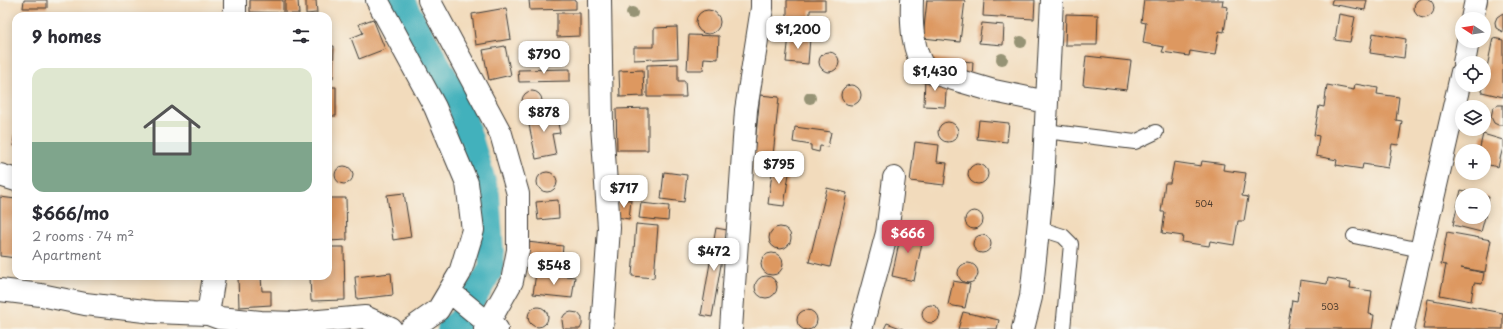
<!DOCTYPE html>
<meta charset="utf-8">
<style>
body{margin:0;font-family:"Playpen Sans",sans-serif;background:#f7f7f7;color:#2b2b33;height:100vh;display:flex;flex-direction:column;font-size:15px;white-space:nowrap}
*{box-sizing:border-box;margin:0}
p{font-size:13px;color:#7c7c81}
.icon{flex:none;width:22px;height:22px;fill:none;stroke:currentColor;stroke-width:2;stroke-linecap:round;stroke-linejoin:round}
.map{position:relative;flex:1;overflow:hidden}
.sheet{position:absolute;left:12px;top:12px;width:320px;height:268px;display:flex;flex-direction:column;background:#fff;border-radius:12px;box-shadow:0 2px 10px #0003}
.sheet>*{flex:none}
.needle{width:26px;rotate:282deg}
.tools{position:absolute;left:1455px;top:12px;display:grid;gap:8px}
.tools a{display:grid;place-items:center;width:36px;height:36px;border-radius:50%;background:#fff;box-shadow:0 2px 10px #0003;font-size:20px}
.price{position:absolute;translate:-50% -34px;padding:0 9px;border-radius:8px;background:#fff;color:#222;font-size:13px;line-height:26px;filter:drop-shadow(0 1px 2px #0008)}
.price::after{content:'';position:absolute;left:50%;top:24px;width:12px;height:9px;margin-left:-6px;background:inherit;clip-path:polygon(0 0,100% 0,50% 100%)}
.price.on{background:#d1495b;color:#fff}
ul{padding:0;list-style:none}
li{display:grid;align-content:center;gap:8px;height:212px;padding:0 20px}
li+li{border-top:1px solid #e1e1e2}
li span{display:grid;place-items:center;height:124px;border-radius:12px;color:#555}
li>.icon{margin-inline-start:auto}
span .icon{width:72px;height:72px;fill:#fffc;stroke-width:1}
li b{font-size:17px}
h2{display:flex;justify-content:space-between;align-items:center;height:48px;padding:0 20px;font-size:17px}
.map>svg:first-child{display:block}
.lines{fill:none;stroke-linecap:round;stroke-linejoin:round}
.canal{stroke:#42b1bc;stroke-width:26}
.building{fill:#dd9861}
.lane-casing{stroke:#3c3934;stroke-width:16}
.street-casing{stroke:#3c3934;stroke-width:24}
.lane{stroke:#fff;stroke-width:14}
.street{stroke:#fff;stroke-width:22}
.tree{fill:#969374}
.labels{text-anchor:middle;stroke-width:3;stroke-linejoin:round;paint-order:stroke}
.number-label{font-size:9px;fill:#4c3b2d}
</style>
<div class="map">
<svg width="1503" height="329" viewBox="0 0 1503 329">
<rect width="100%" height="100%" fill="#f7f3e8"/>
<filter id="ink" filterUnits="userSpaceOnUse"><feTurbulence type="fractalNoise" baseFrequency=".025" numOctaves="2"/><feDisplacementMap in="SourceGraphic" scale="8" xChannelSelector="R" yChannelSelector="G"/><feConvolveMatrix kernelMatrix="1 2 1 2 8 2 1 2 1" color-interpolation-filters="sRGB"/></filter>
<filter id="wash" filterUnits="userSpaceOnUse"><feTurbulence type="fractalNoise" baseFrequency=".012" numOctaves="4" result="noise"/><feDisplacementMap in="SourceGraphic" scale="16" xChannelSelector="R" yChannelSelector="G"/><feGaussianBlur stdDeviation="0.9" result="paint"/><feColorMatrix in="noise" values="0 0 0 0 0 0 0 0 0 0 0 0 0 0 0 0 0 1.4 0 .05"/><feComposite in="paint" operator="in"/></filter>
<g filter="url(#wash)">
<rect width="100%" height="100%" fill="#f2dbbc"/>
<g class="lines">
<path class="canal" d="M 401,0 L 459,102 L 487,195 L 492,267 L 461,320 L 450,329"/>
</g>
<g id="blocks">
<path class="building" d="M1414 8a10 10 0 1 1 20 0a10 10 0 1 1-20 0Z
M 24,0 L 47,0 L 47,8 L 23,8 Z
M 250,0 L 283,0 L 283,13 L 250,12 Z
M 285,0 L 298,0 L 299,14 L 285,14 Z
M 306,0 L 316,0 L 317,13 L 306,14 Z
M 529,0 L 576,0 L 576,9 L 530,10 Z
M 787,0 L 825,0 L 825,10 L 810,10 L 810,26 L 787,25 Z
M 927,0 L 965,0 L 960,42 L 923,38 Z
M 984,0 L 1035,0 L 1034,19 L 983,16 Z
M 1144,0 L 1223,0 L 1222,6 L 1228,7 L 1224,32 L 1219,31 L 1215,55 L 1190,51 L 1189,56 L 1162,52 L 1164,47 L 1143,43 L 1146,23 L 1141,22 Z
M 1332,0 L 1367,0 L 1365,10 L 1331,4 Z
M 506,8 L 511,39 L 476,45 L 472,14 Z
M696 22a12 12 0 1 1 24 0a12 12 0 1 1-24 0Z
M 557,13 L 580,13 L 580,36 L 557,37 Z
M 1503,13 L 1503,32 L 1496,28 L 1495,22 L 1497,17 Z
M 1066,14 L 1098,15 L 1097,45 L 1065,45 Z
M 1339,14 L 1355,17 L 1350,42 L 1335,40 Z
M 373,19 L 385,49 L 359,59 L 351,38 L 363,33 L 359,24 Z
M 982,23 L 1004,25 L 1003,45 L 979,43 Z
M 677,27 L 678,58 L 634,60 L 634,47 L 654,47 L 654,28 Z
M 1373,33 L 1406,39 L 1404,58 L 1370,53 Z
M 689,35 L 719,36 L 718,59 L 704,58 L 703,70 L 687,70 Z
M 789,36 L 810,38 L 808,64 L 786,62 Z
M 1493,38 L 1503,40 L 1503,97 L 1482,92 Z
M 328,46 L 334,46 L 333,78 L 328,78 Z
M 505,46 L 511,75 L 489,80 L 483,50 Z
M819 62a10 10 0 1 1 20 0a10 10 0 1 1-20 0Z
M 1086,56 L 1131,61 L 1127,90 L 1083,85 Z
M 931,58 L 973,62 L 972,77 L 929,72 Z
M 678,64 L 678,81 L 685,81 L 686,97 L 647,97 L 647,65 Z
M 570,69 L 570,81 L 519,82 L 518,70 Z
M 643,70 L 644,96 L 620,97 L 619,71 Z
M 925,77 L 947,78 L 945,107 L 924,106 Z
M 1355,84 L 1378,88 L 1377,94 L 1399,97 L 1396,120 L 1402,121 L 1398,145 L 1392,144 L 1388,168 L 1363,164 L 1362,169 L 1336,165 L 1337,160 L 1316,156 L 1319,136 L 1314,135 L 1319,106 L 1324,107 L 1327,85 L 1354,90 Z
M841 95a10 10 0 1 1 20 0a10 10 0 1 1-20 0Z
M 328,87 L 336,87 L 336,116 L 328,116 Z
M522 101a10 10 0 1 1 20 0a10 10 0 1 1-20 0Z
M 760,95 L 779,97 L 773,156 L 754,154 Z
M 1498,105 L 1503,105 L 1503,125 L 1498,125 L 1494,123 L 1491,117 L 1493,108 Z
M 648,108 L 648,150 L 617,150 L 616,109 Z
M 555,109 L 560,133 L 552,134 L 556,155 L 536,159 L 527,115 Z
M 979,120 L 1009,123 L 1007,142 L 977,139 Z
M938 132a10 10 0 1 1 20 0a10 10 0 1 1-20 0Z
M 795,127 L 831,132 L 828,147 L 820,146 L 819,152 L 811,150 L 811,145 L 793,142 Z
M 15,132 L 16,132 L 16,146 L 13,146 Z
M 1483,134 L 1503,140 L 1503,147 L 1498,167 L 1484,164 L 1484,151 L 1479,151 Z
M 915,142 L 939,145 L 937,162 L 947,163 L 944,185 L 910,181 Z
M 1202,161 L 1224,164 L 1223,170 L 1246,173 L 1242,196 L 1248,197 L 1244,221 L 1238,221 L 1234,245 L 1210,241 L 1209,246 L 1182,242 L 1183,236 L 1162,233 L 1165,212 L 1161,212 L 1165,183 L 1170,183 L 1174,162 L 1201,166 Z
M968 174a10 10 0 1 1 20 0a10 10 0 1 1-20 0Z
M 773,165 L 790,167 L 784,206 L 768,204 Z
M335 175a9 9 0 1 1 18 0a9 9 0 1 1-18 0Z
M 664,172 L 687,175 L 684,202 L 661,199 Z
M537 182a10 10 0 1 1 20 0a10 10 0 1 1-20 0Z
M 827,188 L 847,193 L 830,267 L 809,262 Z
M 1461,190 L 1479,194 L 1462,195 L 1462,217 L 1485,217 L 1481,232 L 1453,225 Z
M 404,193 L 411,237 L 393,240 L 387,195 Z
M 1484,196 L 1489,197 L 1485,217 L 1484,217 Z
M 0,197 L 16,199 L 16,258 L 0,256 Z
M 328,198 L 346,198 L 347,240 L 328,241 Z
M 618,199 L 631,200 L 629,219 L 617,217 Z
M 558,200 L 559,218 L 538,220 L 536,202 Z
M 641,203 L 669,206 L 668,221 L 639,218 Z
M965 220a9 9 0 1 1 18 0a9 9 0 1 1-18 0Z
M 636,224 L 658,226 L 654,278 L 632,276 Z
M769 238a11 11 0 1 1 22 0a11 11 0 1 1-22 0Z
M 716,228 L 727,230 L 712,317 L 701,315 Z
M 902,228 L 924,233 L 914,281 L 892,276 Z
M 1447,232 L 1491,240 L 1485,272 L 1461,268 L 1484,273 L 1482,284 L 1474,283 L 1471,301 L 1440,295 L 1446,265 L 1441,264 Z
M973 244a9 9 0 1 1 18 0a9 9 0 1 1-18 0Z
M 527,242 L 563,246 L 561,269 L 525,266 Z
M 328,247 L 344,247 L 345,300 L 311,301 L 310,276 L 328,276 Z
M761 264a11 11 0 1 1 22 0a11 11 0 1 1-22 0Z
M958 273a10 10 0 1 1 20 0a10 10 0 1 1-20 0Z
M 391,273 L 393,295 L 357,299 L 355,277 Z
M 536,273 L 575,277 L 572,298 L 533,294 Z
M 261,276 L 262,291 L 271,291 L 271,305 L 239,307 L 238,277 Z
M755 287a11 11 0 1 1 22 0a11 11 0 1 1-22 0Z
M 1328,278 L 1351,282 L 1350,288 L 1372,291 L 1369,314 L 1374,315 L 1372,329 L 1287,329 L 1292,300 L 1297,301 L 1300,280 L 1327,284 Z
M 953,281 L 970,284 L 965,308 L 948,305 Z
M 1428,299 L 1503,313 L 1503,329 L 1423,329 Z
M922 314a9 9 0 1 1 18 0a9 9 0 1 1-18 0Z
M528 317a10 10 0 1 1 20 0a10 10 0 1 1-20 0Z
M797 320a10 10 0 1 1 20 0a10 10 0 1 1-20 0Z
M 571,312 L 578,313 L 582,318 L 582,325 L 580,329 L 564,329 L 563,327 L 562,320 L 563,317 L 565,314 Z
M 963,312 L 999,320 L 997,329 L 958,329 Z
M 887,323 L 903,329 L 884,329 Z"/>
</g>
</g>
<g filter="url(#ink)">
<use href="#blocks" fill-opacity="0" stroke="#3c3934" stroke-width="1"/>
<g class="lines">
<defs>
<path id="lane" d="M 1045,131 L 1135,142 L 1156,132
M 1038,228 L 1063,236 L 1071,244 L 1063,329
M 1354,236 L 1421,250"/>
<path id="street" d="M 377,0 L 435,107 L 467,183 L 473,230 L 460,273 L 438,310 L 411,329
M 429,0 L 501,134 L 518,194 L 518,250 L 512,281 L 485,329
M 600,0 L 602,125 L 609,228 L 602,329
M 912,0 C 911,24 912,51 926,71 L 994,91 L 1047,102
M 235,16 L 235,0
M 1472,19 L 1476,0
M 1464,63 L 1468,41
M 0,175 L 16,180
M 0,290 L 41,295 L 85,304 L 153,312 L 208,314 L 219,318 L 261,322 L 296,323 L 365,317 L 391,329
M 449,291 L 489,324 L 497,329
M 208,314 L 214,276
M 731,329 L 746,110 L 762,8 L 762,0
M 861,329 L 887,233 L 894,178
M 1023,329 L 1031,297 L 1043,183 L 1052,0
M 1403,329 L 1462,72"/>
</defs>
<use href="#lane" class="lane-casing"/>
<use href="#street" class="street-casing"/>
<use href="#lane" class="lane"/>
<use href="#street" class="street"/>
</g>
<g class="tree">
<circle cx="632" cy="13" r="6"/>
<circle cx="1021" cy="42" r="6"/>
<circle cx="533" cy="56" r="6"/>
<circle cx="1002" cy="59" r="6"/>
<circle cx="810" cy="98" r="6"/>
</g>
</g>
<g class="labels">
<g class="number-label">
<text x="1204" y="207">504</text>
<text x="1330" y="310">503</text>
</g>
</g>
</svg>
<div class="tools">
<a><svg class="needle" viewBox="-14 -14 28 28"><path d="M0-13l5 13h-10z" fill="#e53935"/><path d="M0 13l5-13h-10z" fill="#7c7c81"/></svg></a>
<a><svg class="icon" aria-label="locate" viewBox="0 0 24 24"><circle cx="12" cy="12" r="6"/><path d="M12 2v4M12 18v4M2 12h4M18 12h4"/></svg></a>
<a><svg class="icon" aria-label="layers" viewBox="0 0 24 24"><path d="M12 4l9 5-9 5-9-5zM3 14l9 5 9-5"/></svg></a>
<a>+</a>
<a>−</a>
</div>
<b class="price" style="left:798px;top:50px">$1,200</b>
<b class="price" style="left:544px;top:75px">$790</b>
<b class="price" style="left:935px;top:92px">$1,430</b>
<b class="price" style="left:544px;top:133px">$878</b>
<b class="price" style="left:779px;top:185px">$795</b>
<b class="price" style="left:624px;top:209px">$717</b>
<b class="price on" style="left:908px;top:254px">$666</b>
<b class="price" style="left:714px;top:272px">$472</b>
<b class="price" style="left:554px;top:286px">$548</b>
<section class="sheet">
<h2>9 homes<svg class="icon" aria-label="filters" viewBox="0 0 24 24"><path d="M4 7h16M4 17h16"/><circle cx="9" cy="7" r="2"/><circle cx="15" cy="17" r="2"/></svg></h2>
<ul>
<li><span style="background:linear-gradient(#dfe7d0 60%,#7fa58c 0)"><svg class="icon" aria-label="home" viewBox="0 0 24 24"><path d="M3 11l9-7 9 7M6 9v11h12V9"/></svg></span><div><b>$666/mo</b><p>2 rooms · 74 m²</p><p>Apartment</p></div></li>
</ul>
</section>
</div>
